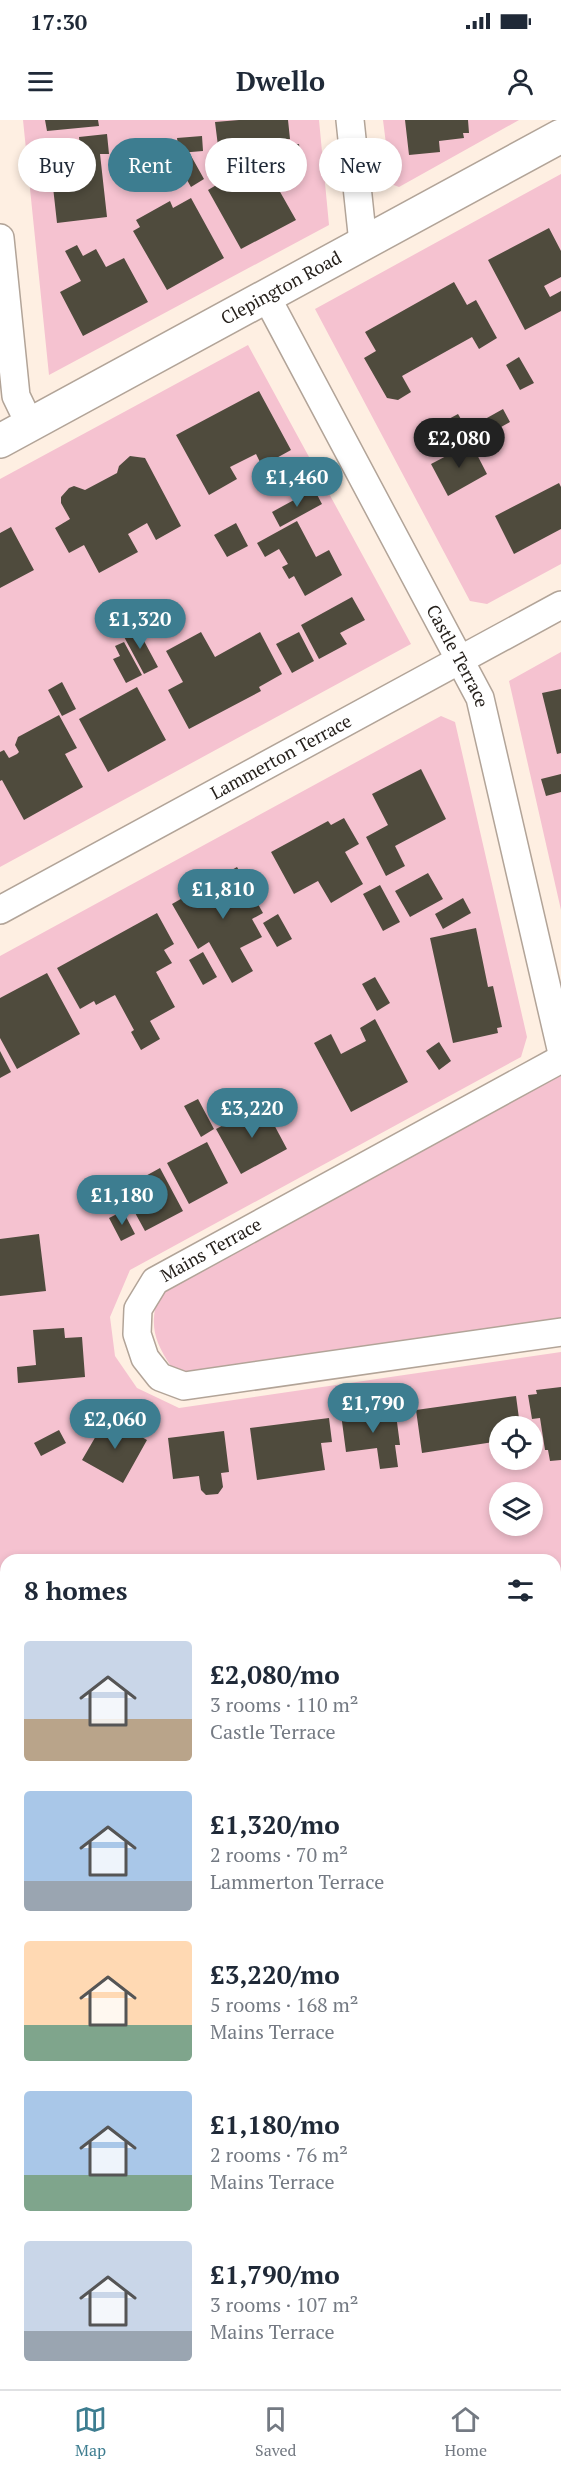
<!DOCTYPE html>
<meta charset="utf-8">
<style>
body{margin:0;font-family:"PT Serif",serif;background:#f2f2f3;color:#1f2937;height:100vh;display:flex;flex-direction:column;font-size:22px;white-space:nowrap}
*{box-sizing:border-box;margin:0}
p{font-size:20px;color:#747a83}
.icon{flex:none;width:33px;height:33px;fill:none;stroke:currentColor;stroke-width:2;stroke-linecap:round;stroke-linejoin:round}
.map{position:relative;flex:1;overflow:hidden}
.panel{position:absolute;left:0px;top:1434px;width:561px;height:836px;display:flex;flex-direction:column;background:#fff;border-radius:18px 18px 0 0;box-shadow:0 3px 9px #0003}
.panel>*{flex:none}
.top-card{position:absolute;left:18px;top:18px;width:525px;height:54px;display:flex;gap:12px}
.tools{position:absolute;left:489px;top:1296px;display:grid;gap:12px}
.tools a{display:grid;place-items:center;width:54px;height:54px;border-radius:50%;background:#fff;box-shadow:0 3px 9px #0003;font-size:30px}
.price{position:absolute;translate:-50% -51px;padding:0 14px;border-radius:21px;background:#3d7d90;color:#fff;font-size:20px;line-height:39px;filter:drop-shadow(0 2px 3px #0008)}
.price::after{content:'';position:absolute;left:50%;top:36px;width:18px;height:14px;margin-left:-9px;background:inherit;clip-path:polygon(0 0,100% 0,50% 100%)}
.price.on{background:#222;color:#fff}
ul{padding:0;list-style:none}
li{display:flex;align-items:center;gap:18px;height:150px;padding:0 24px}
li span{display:grid;place-items:center;flex:none;width:168px;height:120px;border-radius:6px;color:#555}
li>.icon{margin-inline-start:auto}
span .icon{width:72px;height:72px;fill:#fffc;stroke-width:1}
li b{font-size:26px}
h2{display:flex;justify-content:space-between;align-items:center;height:72px;padding:0 24px;font-size:26px}
.tag{padding:0 21px;border-radius:27px;background:#fff;box-shadow:0 3px 9px #0003;font-size:21px;line-height:54px}
.tag.on{background:#3d7d90;color:#fff}
.status{display:flex;justify-content:space-between;align-items:center;height:42px;padding:0 30px;background:#fff;direction:ltr}
.status svg{height:16px;fill:currentColor}
header{display:flex;justify-content:space-between;align-items:center;height:78px;padding:0 24px;background:#fff;font-size:27px;font-weight:700}
.tabs{display:flex;justify-content:space-around;align-items:center;height:84px;border-top:2px solid #e0e1e3;background:#fff;font-size:16px;color:#747a83}
.tabs a{display:grid;justify-items:center;gap:3px}
.tabs .on{color:#3d7d90}
.map>svg:first-child{display:block}
.green{fill:#f5c2d0;fill-rule:evenodd}
.building{fill:#4f4b3d}
.lines{fill:none;stroke-linecap:round;stroke-linejoin:round}
.service-casing{stroke:#b2a498;stroke-width:16}
.minor-casing{stroke:#b2a498;stroke-width:30}
.tertiary-casing{stroke:#b2a498;stroke-width:36}
.trunk-casing{stroke:#d8d7d6;stroke-width:36}
.path{stroke:#bdb1a6;stroke-width:4;stroke-dasharray:3 4.5;stroke-linecap:butt}
.service{stroke:#fff;stroke-width:14}
.minor{stroke:#fff;stroke-width:27}
.tertiary{stroke:#fff;stroke-width:33}
.trunk{stroke:#eb8674;stroke-width:33}
.labels{text-anchor:middle;stroke-width:6;stroke-linejoin:round;paint-order:stroke}
.street-label{font-size:18px;fill:#26211c;stroke:#fff}
</style>
<div class="status"><b>17:30</b><svg viewBox="0 0 49 12"><path d="M0 12V9h3v3zM5 12V6h3v6zM10 12V3h3v9zM15 12V0h3v12zM26 1h20v11H26zM47 4h2v5h-2z"/></svg></div>
<header><svg class="icon" aria-label="menu" viewBox="0 0 24 24"><path d="M4 6h16M4 12h16M4 18h16"/></svg>Dwello<svg class="icon" aria-label="person" viewBox="0 0 24 24"><circle cx="12" cy="8" r="4"/><path d="M4 21q1-7 8-7t8 7"/></svg></header>
<div class="map">
<svg width="561" height="2269" viewBox="0 0 561 2269">
<rect width="100%" height="100%" fill="#feefe2"/>
<path class="green" d="M 23,0 L 319,0 L 329,105 L 49,255 Z
M 383,0 L 519,0 L 399,67 L 391,64 Z
M 561,54 L 561,444 L 487,484 L 470,481 L 315,189 Z
M 248,225 L 411,524 L 0,747 L 0,359 Z
M 561,532 L 561,790 L 509,561 Z
M 441,596 L 455,602 L 527,917 L 521,937 L 130,1150 L 110,1197 L 115,1236 L 137,1268 L 179,1288 L 561,1232 L 561,1632 L 555,1633 L 555,1440 L 6,1440 L 6,1699 L 0,1698 L 0,836 ZM 500,1306 L 532,1306 L 532,1340 L 500,1340 ZM 500,1372 L 532,1372 L 532,1406 L 500,1406 Z
M 561,951 L 561,1201 L 194,1254 L 172,1248 C 152,1217 150,1206 159,1170 Z
M 0,1706 L 6,1707 L 6,1791 L 0,1791 Z
M 555,1847 L 561,1847 L 561,2269 L 190,2269 L 190,2264 L 555,2264 Z
M 6,1932 L 6,2172 L 0,2172 L 0,1935 Z"/>
<path class="building" d="M 45,0 L 98,0 L 99,6 L 47,11 Z
M 239,0 L 288,0 L 290,19 L 218,26 L 215,2 Z
M 405,0 L 468,0 L 469,13 L 463,13 L 464,18 L 439,21 L 440,32 L 409,35 Z
M 107,14 L 109,34 L 100,34 L 107,97 L 57,103 L 50,40 L 81,37 L 79,17 Z
M 202,16 L 203,31 L 179,33 L 177,18 Z
M 299,24 L 301,41 L 273,44 L 272,28 Z
M 190,34 L 204,59 L 191,67 L 175,39 Z
M 248,39 L 252,46 L 262,40 L 296,100 L 241,129 L 208,70 L 218,64 L 214,57 Z
M 191,78 L 224,138 L 167,170 L 133,111 L 140,107 L 136,100 L 170,81 L 173,88 Z
M 549,108 L 561,131 L 561,157 L 544,166 L 550,177 L 561,171 L 561,191 L 525,210 L 488,140 Z
M 77,125 L 83,136 L 96,129 L 106,147 L 124,138 L 148,182 L 83,216 L 60,172 L 81,161 L 65,131 Z
M 454,162 L 467,185 L 476,180 L 497,218 L 479,229 L 472,217 L 402,256 L 411,272 L 398,280 L 387,278 L 364,238 L 376,231 L 365,212 Z
M 519,237 L 534,263 L 520,270 L 506,245 Z
M 259,271 L 291,330 L 262,346 L 256,334 L 230,347 L 237,359 L 209,375 L 176,315 Z
M 503,289 L 510,302 L 476,321 L 469,308 Z
M 458,294 L 465,306 L 439,321 L 432,308 Z
M 471,323 L 487,354 L 448,376 L 431,344 Z
M 130,336 L 145,338 L 181,406 L 156,420 L 147,403 L 128,414 L 138,432 L 99,453 L 84,425 L 69,433 L 55,408 L 70,399 L 61,383 L 61,377 L 69,368 L 74,366 L 85,370 L 117,353 L 119,346 Z
M 559,363 L 561,367 L 561,409 L 514,434 L 495,396 Z
M 314,369 L 322,384 L 280,407 L 272,392 Z
M 297,401 L 316,437 L 329,430 L 342,455 L 305,476 L 294,456 L 289,459 L 282,447 L 288,444 L 279,429 L 265,437 L 257,423 Z
M 236,403 L 248,426 L 227,437 L 214,415 Z
M 11,407 L 34,450 L 0,468 L 0,413 Z
M 352,477 L 365,500 L 340,513 L 347,524 L 319,539 L 301,505 Z
M 136,506 L 158,547 L 144,554 L 122,513 Z
M 201,512 L 215,537 L 260,512 L 282,554 L 259,567 L 261,571 L 189,609 L 168,570 L 183,562 L 166,531 Z
M 299,512 L 314,541 L 292,553 L 276,524 Z
M 124,522 L 142,555 L 126,563 L 113,539 L 120,536 L 115,526 Z
M 62,562 L 76,589 L 62,596 L 48,570 Z
M 137,567 L 166,620 L 108,652 L 79,599 Z
M 561,569 L 561,633 L 557,634 L 542,573 Z
M 59,595 L 77,628 L 65,634 L 83,667 L 24,700 L 2,660 L 0,661 L 0,632 L 4,630 L 9,638 L 17,634 L 19,632 L 15,625 L 18,617 Z
M 421,649 L 446,699 L 395,726 L 405,746 L 386,756 L 366,717 L 388,705 L 372,674 Z
M 561,654 L 561,672 L 546,676 L 541,659 Z
M 344,698 L 359,724 L 345,732 L 363,764 L 331,783 L 318,761 L 294,774 L 271,732 L 328,701 L 331,705 Z
M 237,747 L 263,793 L 252,799 L 262,817 L 240,828 L 253,851 L 232,863 L 209,822 L 198,829 L 172,784 Z
M 428,753 L 443,779 L 410,797 L 395,771 Z
M 380,765 L 400,802 L 383,811 L 363,774 Z
M 463,778 L 471,793 L 443,809 L 435,794 Z
M 157,793 L 174,824 L 164,830 L 172,843 L 156,852 L 175,887 L 150,901 L 160,919 L 141,930 L 131,912 L 134,910 L 115,875 L 96,885 L 94,881 L 80,889 L 57,848 Z
M 278,794 L 292,819 L 277,827 L 263,803 Z
M 476,808 L 488,867 L 493,866 L 502,907 L 497,908 L 498,913 L 453,923 L 430,818 Z
M 203,832 L 217,857 L 203,865 L 189,840 Z
M 47,853 L 80,914 L 17,949 L 0,918 L 0,878 Z
M 375,857 L 390,883 L 377,891 L 362,864 Z
M 375,899 L 408,962 L 351,992 L 314,923 L 331,914 L 341,934 L 366,921 L 360,908 Z
M 439,922 L 451,941 L 439,950 L 426,931 Z
M 0,931 L 11,952 L 0,958 Z
M 198,979 L 214,1009 L 201,1017 L 184,986 Z
M 263,984 L 287,1029 L 241,1054 L 216,1009 Z
M 207,1022 L 228,1063 L 189,1084 L 167,1043 Z
M 160,1048 L 183,1091 L 145,1111 L 122,1069 Z
M 123,1091 L 135,1114 L 121,1121 L 109,1098 Z
M 39,1114 L 46,1171 L 0,1176 L 0,1119 Z
M 64,1208 L 65,1218 L 82,1217 L 85,1257 L 18,1263 L 17,1247 L 36,1245 L 33,1210 Z
M 561,1267 L 561,1340 L 550,1341 L 548,1330 L 545,1330 L 540,1298 L 532,1299 L 528,1275 L 537,1274 L 536,1270 Z
M 516,1276 L 520,1306 L 500,1306 L 500,1321 L 422,1333 L 416,1290 Z
M 395,1287 L 400,1325 L 395,1325 L 398,1347 L 380,1349 L 377,1328 L 346,1332 L 341,1294 Z
M 107,1297 L 147,1320 L 123,1363 L 82,1340 Z
M 329,1298 L 332,1322 L 321,1323 L 325,1350 L 257,1360 L 250,1308 Z
M 59,1310 L 66,1323 L 41,1336 L 34,1323 Z
M 224,1311 L 229,1352 L 221,1353 L 223,1367 L 218,1374 L 206,1375 L 201,1370 L 199,1356 L 173,1359 L 168,1318 Z
M 561,1534 L 561,1586 L 555,1587 L 555,1535 Z"/>
<g class="lines">
<defs>
<path id="service" d="M 555,1666 L 561,1665
M 0,2195 L 6,2195"/>
<g id="minor">
<path d="M 350,0 L 363,123"/>
<path d="M 0,118 L 16,276 L 30,305"/>
<path id="s1" d="M 266,176 L 480,578 L 561,929"/>
<path id="s2" d="M 0,790 L 561,485"/>
<path d="M 561,939 L 155,1161 L 138,1189 L 137,1214 L 145,1238 L 160,1257 L 184,1266 L 561,1212"/>
</g>
<g id="tertiary">
<path id="s3" d="M 0,321 L 561,16"/>
</g>
<path id="trunk" d="M 555,1726 L 561,1725
M 555,1807 L 561,1807
M 0,1821 L 6,1820
M 0,1893 L 6,1896
M 106,2264 L 106,2269
M 170,2264 L 171,2269"/>
</defs>
<use href="#service" class="service-casing"/>
<use href="#minor" class="minor-casing"/>
<use href="#tertiary" class="tertiary-casing"/>
<use href="#trunk" class="trunk-casing"/>
<path class="path" d="M 0,1706 L 6,1707
M 555,1867 L 561,1866
M 0,1989 L 6,1984
M 292,2264 L 292,2269"/>
<use href="#service" class="service"/>
<use href="#minor" class="minor"/>
<use href="#tertiary" class="tertiary"/>
<use href="#trunk" class="trunk"/>
</g>
<g class="labels">
<g class="street-label">
<text dy="6" stroke="none"><textPath href="#s3" startOffset="320">Clepington Road</textPath></text>
<text dy="6" stroke="none"><textPath href="#s1" startOffset="408">Castle Terrace</textPath></text>
<text dy="6" stroke="none"><textPath href="#s2" startOffset="320">Lammerton Terrace</textPath></text>
<text transform="translate(211 1130) rotate(-29)" y="6">Mains Terrace</text>
</g>
</g>
</svg>
<div class="tools">
<a><svg class="icon" aria-label="locate" viewBox="0 0 24 24"><circle cx="12" cy="12" r="6"/><path d="M12 2v4M12 18v4M2 12h4M18 12h4"/></svg></a>
<a><svg class="icon" aria-label="layers" viewBox="0 0 24 24"><path d="M12 4l9 5-9 5-9-5zM3 14l9 5 9-5"/></svg></a>
</div>
<b class="price on" style="left:459px;top:349px">£2,080</b>
<b class="price" style="left:297px;top:388px">£1,460</b>
<b class="price" style="left:140px;top:530px">£1,320</b>
<b class="price" style="left:223px;top:800px">£1,810</b>
<b class="price" style="left:252px;top:1019px">£3,220</b>
<b class="price" style="left:122px;top:1106px">£1,180</b>
<b class="price" style="left:373px;top:1314px">£1,790</b>
<b class="price" style="left:115px;top:1330px">£2,060</b>
<div class="top-card">
<a class="tag">Buy</a>
<a class="tag on">Rent</a>
<a class="tag">Filters</a>
<a class="tag">New</a>
</div>
<section class="panel">
<h2>8 homes<svg class="icon" aria-label="filters" viewBox="0 0 24 24"><path d="M4 7h16M4 17h16"/><circle cx="9" cy="7" r="2"/><circle cx="15" cy="17" r="2"/></svg></h2>
<ul>
<li><span style="background:linear-gradient(#c9d6e8 65%,#b9a48a 0)"><svg class="icon" aria-label="home" viewBox="0 0 24 24"><path d="M3 11l9-7 9 7M6 9v11h12V9"/></svg></span><div><b>£2,080/mo</b><p>3 rooms · 110 m²</p><p>Castle Terrace</p></div></li>
<li><span style="background:linear-gradient(#a9c7e8 75%,#9aa5b1 0)"><svg class="icon" aria-label="home" viewBox="0 0 24 24"><path d="M3 11l9-7 9 7M6 9v11h12V9"/></svg></span><div><b>£1,320/mo</b><p>2 rooms · 70 m²</p><p>Lammerton Terrace</p></div></li>
<li><span style="background:linear-gradient(#ffd9b3 70%,#7fa58c 0)"><svg class="icon" aria-label="home" viewBox="0 0 24 24"><path d="M3 11l9-7 9 7M6 9v11h12V9"/></svg></span><div><b>£3,220/mo</b><p>5 rooms · 168 m²</p><p>Mains Terrace</p></div></li>
<li><span style="background:linear-gradient(#a9c7e8 70%,#7fa58c 0)"><svg class="icon" aria-label="home" viewBox="0 0 24 24"><path d="M3 11l9-7 9 7M6 9v11h12V9"/></svg></span><div><b>£1,180/mo</b><p>2 rooms · 76 m²</p><p>Mains Terrace</p></div></li>
<li><span style="background:linear-gradient(#c9d6e8 75%,#9aa5b1 0)"><svg class="icon" aria-label="home" viewBox="0 0 24 24"><path d="M3 11l9-7 9 7M6 9v11h12V9"/></svg></span><div><b>£1,790/mo</b><p>3 rooms · 107 m²</p><p>Mains Terrace</p></div></li>
</ul>
</section>
</div>
<nav class="tabs">
<a class="on"><svg class="icon" aria-label="map" viewBox="0 0 24 24"><path d="M3 6l6-2 6 2 6-2v14l-6 2-6-2-6 2zM9 4v14M15 6v14"/></svg>Map</a>
<a><svg class="icon" aria-label="saved" viewBox="0 0 24 24"><path d="M7 4h10v16l-5-4-5 4z"/></svg>Saved</a>
<a><svg class="icon" aria-label="home" viewBox="0 0 24 24"><path d="M3 11l9-7 9 7M6 9v11h12V9"/></svg>Home</a>
</nav>
